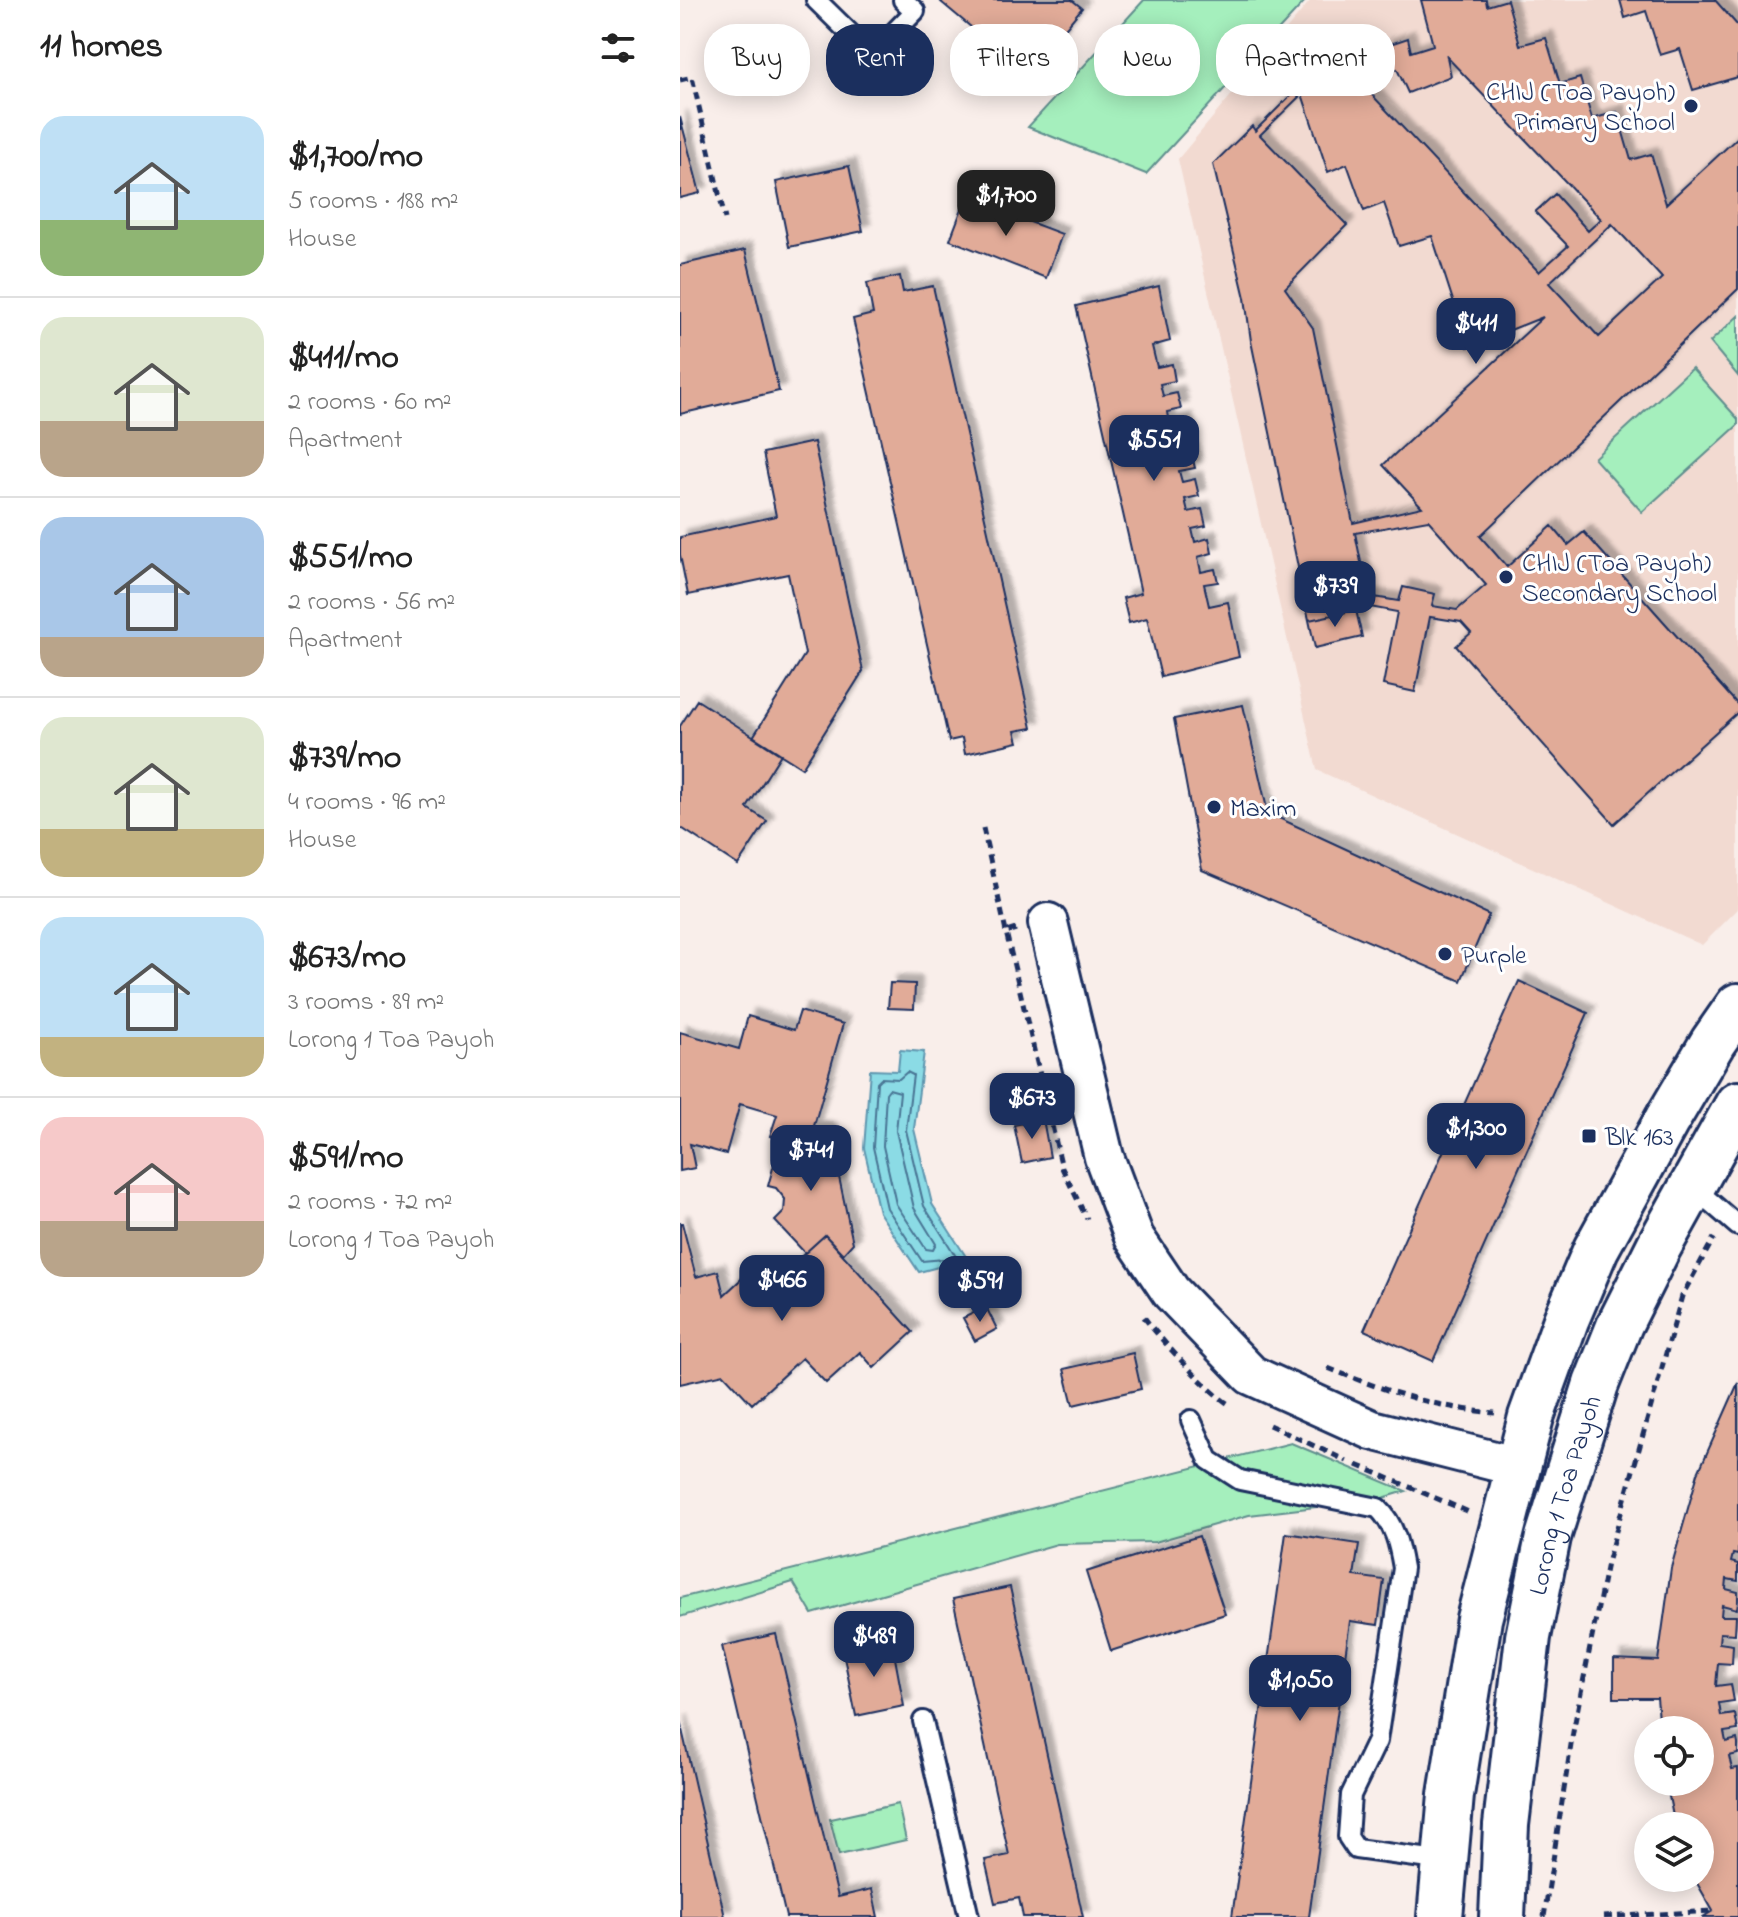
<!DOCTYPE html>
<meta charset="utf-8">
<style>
body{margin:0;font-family:"Indie Flower",sans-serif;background:#f2f2f2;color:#222;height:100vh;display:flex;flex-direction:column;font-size:30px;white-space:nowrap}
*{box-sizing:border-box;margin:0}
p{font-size:26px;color:#767676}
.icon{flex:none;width:44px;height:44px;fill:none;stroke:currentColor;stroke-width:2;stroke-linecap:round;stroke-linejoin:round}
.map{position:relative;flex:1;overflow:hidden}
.sheet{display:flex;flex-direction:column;background:#fff;width:680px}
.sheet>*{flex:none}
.banner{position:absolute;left:24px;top:24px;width:760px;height:72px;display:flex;gap:16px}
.controls{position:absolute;left:954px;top:1716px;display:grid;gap:16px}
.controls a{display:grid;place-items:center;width:80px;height:80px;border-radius:50%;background:#fff;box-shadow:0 4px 20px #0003;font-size:40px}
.price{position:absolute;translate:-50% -68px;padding:0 18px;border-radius:16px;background:#1b2f5e;color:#fff;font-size:26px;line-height:52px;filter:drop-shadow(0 2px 4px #0008)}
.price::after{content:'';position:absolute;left:50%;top:48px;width:24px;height:18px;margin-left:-12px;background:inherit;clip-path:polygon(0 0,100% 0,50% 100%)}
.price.active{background:#222;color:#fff}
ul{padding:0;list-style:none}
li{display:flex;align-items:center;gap:24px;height:200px;padding:0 40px}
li+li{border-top:2px solid #e0e0e0}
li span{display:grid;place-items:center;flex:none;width:224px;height:160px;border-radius:24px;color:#555}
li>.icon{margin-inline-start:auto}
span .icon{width:96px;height:96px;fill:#fffc;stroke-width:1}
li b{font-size:34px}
h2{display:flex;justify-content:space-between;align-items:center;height:96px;padding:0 40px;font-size:34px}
.pill{padding:0 28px;border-radius:32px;background:#fff;box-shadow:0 4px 20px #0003;font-size:28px;line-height:72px}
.pill.active{background:#1b2f5e;color:#fff}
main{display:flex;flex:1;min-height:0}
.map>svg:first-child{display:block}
.built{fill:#f2dad1}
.green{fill:#a5efbd;stroke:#608f8e;stroke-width:2}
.water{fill:#8bdbe5;stroke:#5e96af;stroke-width:2}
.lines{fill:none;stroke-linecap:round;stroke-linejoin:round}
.shore{stroke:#487494;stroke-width:2}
.building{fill:#e1ab98;stroke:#1b2f5e;stroke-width:2;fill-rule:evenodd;filter:url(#shadow)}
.service-casing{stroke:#1b2f5e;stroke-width:24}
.minor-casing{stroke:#1b2f5e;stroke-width:44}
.secondary-casing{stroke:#1b2f5e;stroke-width:50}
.path{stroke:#1b2f5e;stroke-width:5;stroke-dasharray:8 6;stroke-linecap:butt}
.service{stroke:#fff;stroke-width:18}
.minor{stroke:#fff;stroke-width:38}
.secondary{stroke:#fff;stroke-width:44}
.poi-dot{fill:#1b2f5e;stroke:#fff;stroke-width:3}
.labels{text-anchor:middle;stroke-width:6;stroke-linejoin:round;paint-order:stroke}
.poi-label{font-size:26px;fill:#1b2f5e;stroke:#fff;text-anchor:start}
.street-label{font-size:26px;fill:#1b2f5e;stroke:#fff}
</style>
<main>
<section class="sheet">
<h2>11 homes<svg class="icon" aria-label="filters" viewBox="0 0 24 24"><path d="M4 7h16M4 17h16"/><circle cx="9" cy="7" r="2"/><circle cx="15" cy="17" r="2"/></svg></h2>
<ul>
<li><span style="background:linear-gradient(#bfe0f5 65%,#8fb573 0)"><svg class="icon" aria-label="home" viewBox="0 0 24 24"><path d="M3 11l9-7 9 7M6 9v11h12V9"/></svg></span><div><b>$1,700/mo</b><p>5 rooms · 188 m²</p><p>House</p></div></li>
<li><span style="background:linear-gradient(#dfe7d0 65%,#b9a48a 0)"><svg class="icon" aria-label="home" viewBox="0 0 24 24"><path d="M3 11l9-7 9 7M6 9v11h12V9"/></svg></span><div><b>$411/mo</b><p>2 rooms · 60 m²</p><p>Apartment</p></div></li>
<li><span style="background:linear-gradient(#a9c7e8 75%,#b9a48a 0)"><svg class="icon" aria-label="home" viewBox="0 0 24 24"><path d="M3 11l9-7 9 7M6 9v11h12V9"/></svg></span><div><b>$551/mo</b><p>2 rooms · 56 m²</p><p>Apartment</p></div></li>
<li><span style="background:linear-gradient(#dfe7d0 70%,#c2b280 0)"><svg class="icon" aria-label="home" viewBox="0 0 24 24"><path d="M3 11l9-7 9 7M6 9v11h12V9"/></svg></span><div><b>$739/mo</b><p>4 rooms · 96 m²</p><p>House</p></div></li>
<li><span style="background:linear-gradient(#bfe0f5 75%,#c2b280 0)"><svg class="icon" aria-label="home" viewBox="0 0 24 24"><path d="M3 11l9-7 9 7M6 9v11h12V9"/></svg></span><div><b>$673/mo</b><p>3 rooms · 89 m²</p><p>Lorong 1 Toa Payoh</p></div></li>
<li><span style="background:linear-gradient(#f6c9c9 65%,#b9a48a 0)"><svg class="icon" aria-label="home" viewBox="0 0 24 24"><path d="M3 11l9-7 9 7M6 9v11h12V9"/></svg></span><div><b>$591/mo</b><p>2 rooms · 72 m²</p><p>Lorong 1 Toa Payoh</p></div></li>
</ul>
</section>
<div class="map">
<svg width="1058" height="1917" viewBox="0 0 1058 1917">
<defs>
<filter id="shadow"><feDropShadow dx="7" dy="-7" stdDeviation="2" flood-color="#0004"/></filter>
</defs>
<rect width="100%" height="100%" fill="#f9eeea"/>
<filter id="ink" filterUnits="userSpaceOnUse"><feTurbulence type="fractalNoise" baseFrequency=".0125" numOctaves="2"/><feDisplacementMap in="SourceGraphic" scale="16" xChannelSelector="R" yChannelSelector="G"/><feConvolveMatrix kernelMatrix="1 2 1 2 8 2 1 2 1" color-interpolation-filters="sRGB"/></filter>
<g filter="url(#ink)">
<path class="built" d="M 631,0 L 1058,0 L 1058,909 L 1022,945 L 637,770 L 498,159 Z"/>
<path class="green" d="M 464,0 L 626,0 L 466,174 L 348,127 Z
M 1058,316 L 1058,376 L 1030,342 Z
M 1012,368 L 1058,419 L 1058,425 L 962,512 L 914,458 Z
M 611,1443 L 726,1491 L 696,1500 L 569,1515 L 475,1542 L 377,1544 L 132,1614 L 113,1582 L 0,1617 L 0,1598 Z
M 218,1804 L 226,1840 L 159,1855 L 150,1819 Z"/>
<path class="water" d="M 220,1050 L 244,1052 L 234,1129 L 252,1204 L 296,1272 L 270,1285 L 262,1266 L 239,1272 L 199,1212 L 184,1148 L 190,1070 L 218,1071 Z"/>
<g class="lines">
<path class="shore" d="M 227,1072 L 233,1075 L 226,1130 L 244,1206 L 282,1266 L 281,1270 L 277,1272 L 273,1271 L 264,1259 L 242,1261 L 207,1208 L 193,1147 L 197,1082 L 201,1078 L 219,1079 Z
M 209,1089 L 220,1092 L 216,1131 L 234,1208 L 256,1244 L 253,1250 L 246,1249 L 216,1204 L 203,1146 L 206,1093 Z"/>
</g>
<path class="building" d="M 263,0 L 392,0 L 402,8 L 368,49 L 337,23 L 316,48 L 261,2 Z
M 741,0 L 806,0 L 807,6 L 827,0 L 840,45 L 866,38 L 880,84 L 900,78 L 912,119 L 937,112 L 951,160 L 971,154 L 986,204 L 1058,137 L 1058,289 L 800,536 L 827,567 L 872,526 L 888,545 L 904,532 L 1058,705 L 1058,712 L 934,824 L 776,646 L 791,633 L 781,622 L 750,617 L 735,692 L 703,685 L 717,612 L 690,607 L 629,620 L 571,341 L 565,298 L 533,164 L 572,126 L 575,131 L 619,87 L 614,73 L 677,53 L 682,69 L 710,60 L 704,46 L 728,38 L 731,52 L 753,45 ZM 767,57 L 921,219 L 908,231 L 875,194 L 855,212 L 888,246 L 859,272 L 692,95 L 685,78 L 717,69 L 728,93 L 771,76 ZM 622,94 L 648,172 L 667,164 L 684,211 L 704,203 L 719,246 L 752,236 L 788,347 L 863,317 L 703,465 L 742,507 L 673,523 L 633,328 L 605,288 L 667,225 L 580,135 ZM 932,224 L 982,278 L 919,337 L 869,283 ZM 748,520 L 806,585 L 777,610 L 752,606 L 755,594 L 723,587 L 719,601 L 688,596 L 675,533 Z
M 940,0 L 1035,0 L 1058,26 L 1058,77 L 1013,90 L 1000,49 L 980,55 L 966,11 L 945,18 Z
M 0,117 L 20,193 L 0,198 Z
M 169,166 L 183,231 L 109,247 L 96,182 Z
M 286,198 L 382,234 L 366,278 L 270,240 Z
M 65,250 L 99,391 L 0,414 L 0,265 Z
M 220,276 L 223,292 L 253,286 L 352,728 L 335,731 L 338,742 L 285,754 L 282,738 L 269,741 L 173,319 L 193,314 L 187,283 Z
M 479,286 L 490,341 L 472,346 L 477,367 L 492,364 L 495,381 L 480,384 L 483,396 L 497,393 L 501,409 L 487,412 L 489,424 L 505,420 L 509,436 L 492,440 L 496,455 L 511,451 L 515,468 L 499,471 L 502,482 L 515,479 L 519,496 L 505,499 L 508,512 L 522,509 L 526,526 L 512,529 L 515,542 L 529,538 L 532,553 L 518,557 L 521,572 L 535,569 L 538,582 L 524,584 L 529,606 L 548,602 L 559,657 L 481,677 L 467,618 L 449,623 L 443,598 L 461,593 L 396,306 Z
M 134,442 L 183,671 L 122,768 L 73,737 L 125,654 L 108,574 L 8,595 L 0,555 L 0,537 L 96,516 L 83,453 Z
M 676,610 L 682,637 L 635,648 L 629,620 Z
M 17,700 L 101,754 L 67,808 L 87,821 L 58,865 L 0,827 L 0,726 Z
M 563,705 L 588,813 L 809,915 L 781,981 L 522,870 L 494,719 Z
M 839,981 L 908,1013 L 753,1361 L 684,1330 Z
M 210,983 L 235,984 L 234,1009 L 208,1008 Z
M 120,1011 L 163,1024 L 128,1147 L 90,1136 L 97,1115 L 60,1104 L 46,1154 L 10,1144 L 15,1168 L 0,1171 L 0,1032 L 59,1049 L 68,1016 L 114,1030 Z
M 363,1119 L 370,1157 L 342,1163 L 334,1125 Z
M 133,1127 L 149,1130 L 173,1243 L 163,1254 L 145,1235 L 125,1253 L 95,1221 L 104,1212 L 105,1199 L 96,1188 L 88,1186 L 101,1139 L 128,1147 Z
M 0,1223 L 2,1223 L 16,1277 L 38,1271 L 44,1295 L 69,1272 L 100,1307 L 131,1279 L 115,1262 L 145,1235 L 233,1332 L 194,1368 L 180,1352 L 146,1383 L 122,1358 L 72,1404 L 44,1374 L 0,1384 Z
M 306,1307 L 317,1329 L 295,1341 L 283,1318 Z
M 453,1353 L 461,1389 L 393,1405 L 384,1369 Z
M 1058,1383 L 1058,1555 L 1053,1554 L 1051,1562 L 1058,1564 L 1058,1581 L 1047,1579 L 1046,1589 L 1058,1592 L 1058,1601 L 1057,1609 L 1042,1605 L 1041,1616 L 1056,1616 L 1055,1634 L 1040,1633 L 1039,1643 L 1053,1645 L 1052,1664 L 1038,1663 L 1036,1686 L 1051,1684 L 1054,1701 L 1039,1703 L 1041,1716 L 1055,1714 L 1058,1730 L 1044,1732 L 1046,1742 L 1057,1739 L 1058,1744 L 1058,1754 L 1049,1756 L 1052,1769 L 1058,1768 L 1058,1917 L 1023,1917 L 1033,1911 L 1014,1878 L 1020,1878 L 1020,1826 L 995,1826 L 986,1782 L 1020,1782 L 1020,1730 L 980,1730 L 977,1698 L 934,1698 L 934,1659 L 978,1661 L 991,1568 L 1018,1473 Z
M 606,1533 L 679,1544 L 674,1576 L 704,1580 L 698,1625 L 670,1621 L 629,1917 L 552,1917 Z
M 519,1536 L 545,1614 L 431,1651 L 406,1572 Z
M 330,1587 L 403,1917 L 343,1917 L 339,1898 L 315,1903 L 305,1860 L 329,1855 L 273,1599 Z
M 96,1634 L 158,1897 L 192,1889 L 198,1917 L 106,1917 L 42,1646 Z
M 212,1642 L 224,1706 L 176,1716 L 163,1652 Z
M 0,1721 L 45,1917 L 0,1917 Z"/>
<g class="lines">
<defs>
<path id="service" d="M 136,0 L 192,55 L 235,11 L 223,0
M 1012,1186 L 1058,1226
M 511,1420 L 529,1460 L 560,1480 L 698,1508 C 715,1525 719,1545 723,1568 L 697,1741 L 671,1795 L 668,1837 L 676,1849 L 765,1861
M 243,1721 L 289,1917"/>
<path id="minor" d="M 368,923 L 424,1157 L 454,1237 L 491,1292 L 571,1375 L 692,1430 L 838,1467"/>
<g id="secondary">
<path d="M 760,1917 L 771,1795 L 799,1619 L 851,1417 L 886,1320 L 916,1249 L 987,1120 L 1033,1042 L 1058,1006"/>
<path id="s1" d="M 822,1917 L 826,1825 L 848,1637 L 868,1537 L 916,1384 L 940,1324 L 979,1246 L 1058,1104"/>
</g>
</defs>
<use href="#service" class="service-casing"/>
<use href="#minor" class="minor-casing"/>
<use href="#secondary" class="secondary-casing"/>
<path class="path" d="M 0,80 L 12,77 L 45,219
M 303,828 L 326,932
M 336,929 L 326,932 L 382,1168 L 407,1219
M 464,1317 C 477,1336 533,1397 552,1406
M 648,1368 C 702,1390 756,1408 815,1413
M 589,1425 L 667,1461
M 677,1465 L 789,1512
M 864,1917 L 893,1732 L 927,1563 L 1002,1296 L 1034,1238
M 924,1917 L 1033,1911"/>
<use href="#service" class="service"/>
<use href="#minor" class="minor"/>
<use href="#secondary" class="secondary"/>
</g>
</g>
<g class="poi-dot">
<circle cx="1011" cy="106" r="8"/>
<circle cx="826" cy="577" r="8"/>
<circle cx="534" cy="807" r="8"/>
<circle cx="765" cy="954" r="8"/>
<rect x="901" y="1128" width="16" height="16" rx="4"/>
</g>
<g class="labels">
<g class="poi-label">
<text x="995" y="100" text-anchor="end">CHIJ (Toa Payoh)<tspan x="995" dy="30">Primary School</tspan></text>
<text x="842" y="571">CHIJ (Toa Payoh)<tspan x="842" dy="30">Secondary School</tspan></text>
<text x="550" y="816">Maxim</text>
<text x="781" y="963">Purple</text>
<text x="925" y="1145">Blk 163</text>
</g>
<g class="street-label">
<text dy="9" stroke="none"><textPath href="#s1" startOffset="428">Lorong 1 Toa Payoh</textPath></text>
</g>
</g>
</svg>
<div class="controls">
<a><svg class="icon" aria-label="locate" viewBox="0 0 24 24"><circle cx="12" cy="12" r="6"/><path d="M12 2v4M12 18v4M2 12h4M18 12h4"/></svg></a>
<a><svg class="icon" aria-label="layers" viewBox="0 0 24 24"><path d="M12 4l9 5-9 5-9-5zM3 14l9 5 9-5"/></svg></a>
</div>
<b class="price active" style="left:326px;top:238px">$1,700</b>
<b class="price" style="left:796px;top:366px">$411</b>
<b class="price" style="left:474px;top:483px">$551</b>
<b class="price" style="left:655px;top:629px">$739</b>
<b class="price" style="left:352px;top:1141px">$673</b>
<b class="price" style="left:796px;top:1171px">$1,300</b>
<b class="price" style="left:131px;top:1193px">$741</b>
<b class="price" style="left:102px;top:1323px">$466</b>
<b class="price" style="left:300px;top:1324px">$591</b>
<b class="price" style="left:194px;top:1679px">$489</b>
<b class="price" style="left:620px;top:1723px">$1,050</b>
<div class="banner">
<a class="pill">Buy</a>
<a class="pill active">Rent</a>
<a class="pill">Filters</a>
<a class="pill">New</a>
<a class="pill">Apartment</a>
</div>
</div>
</main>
